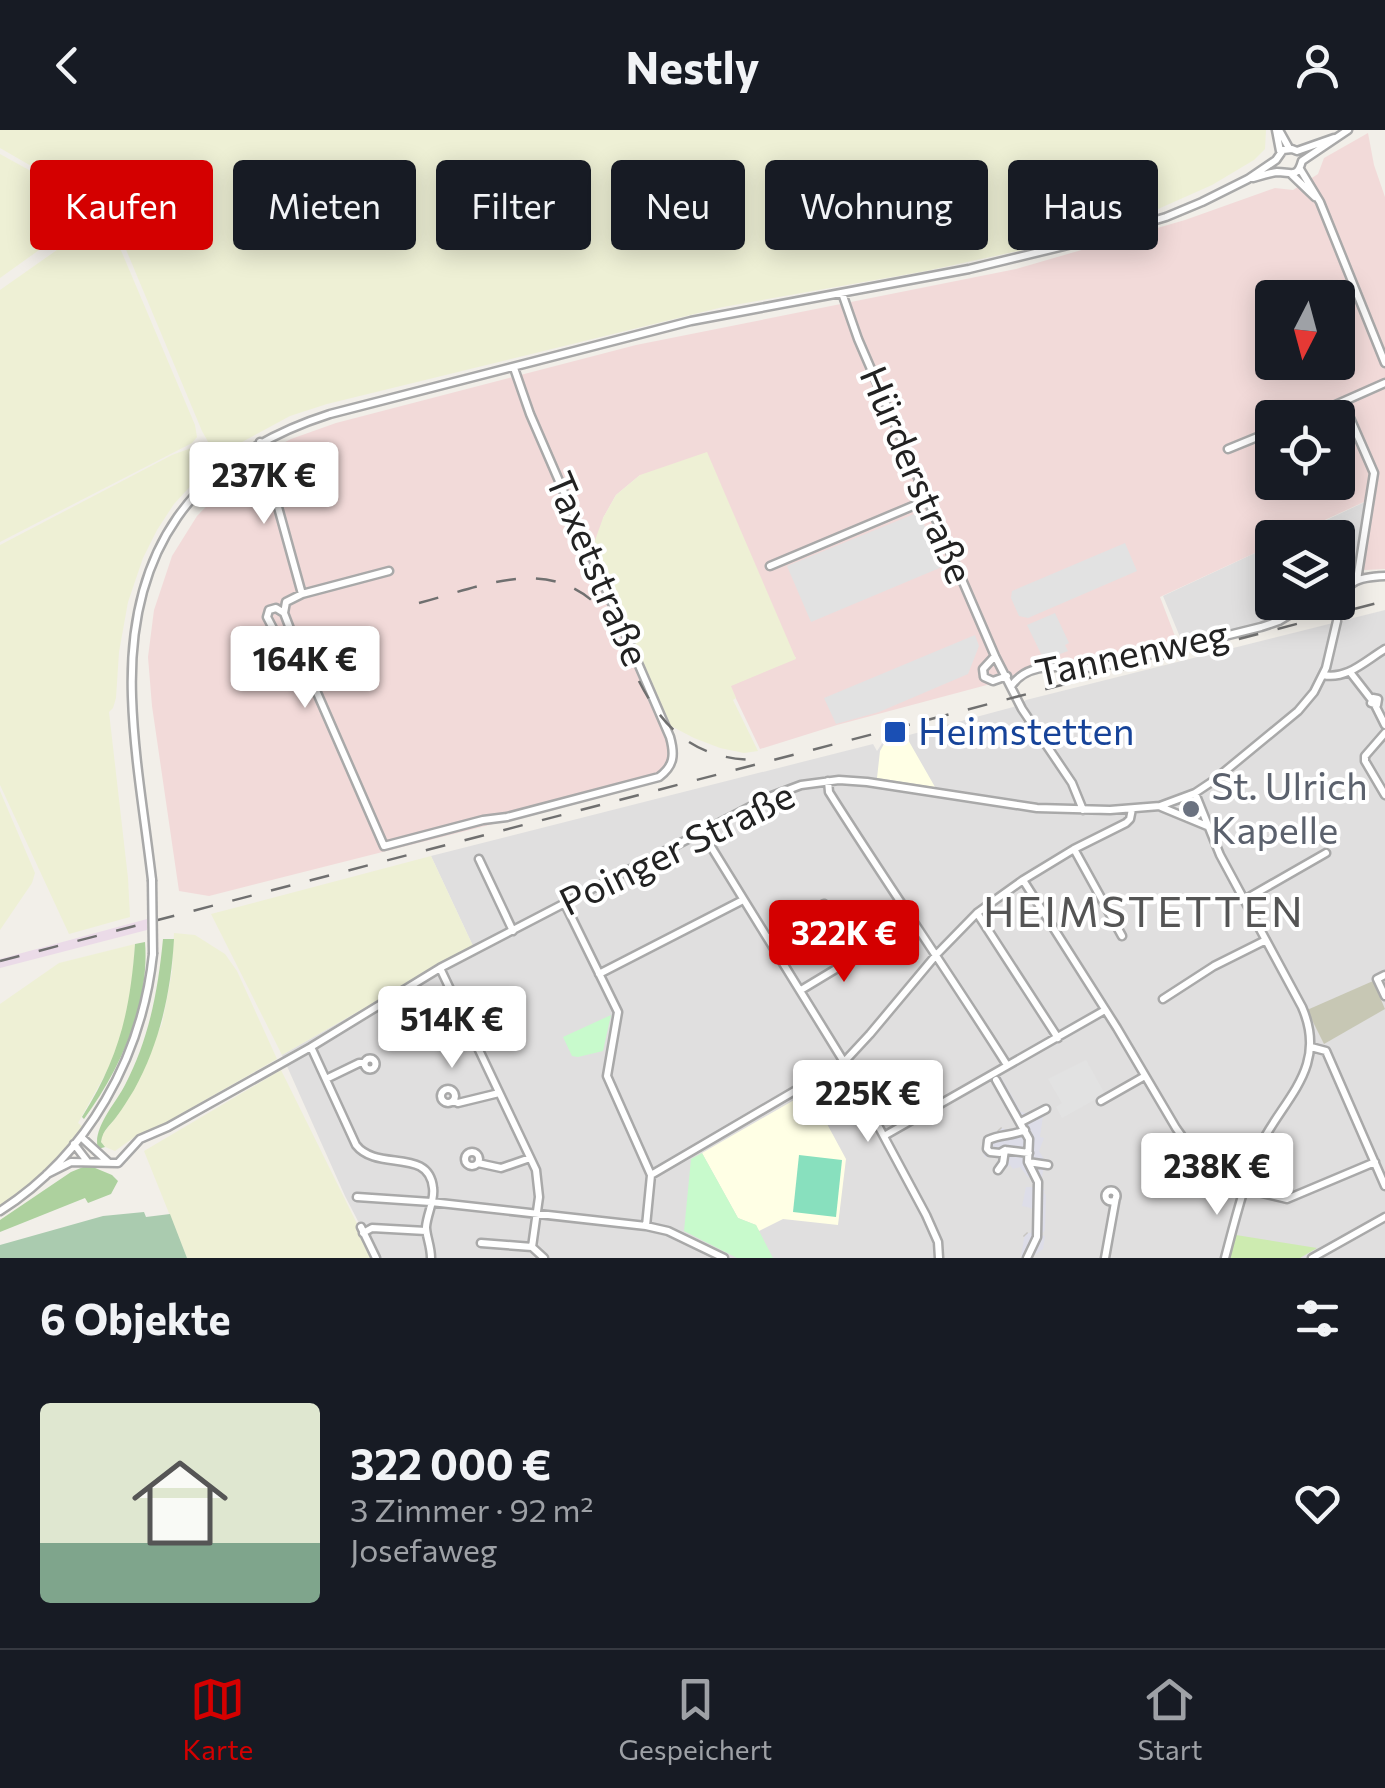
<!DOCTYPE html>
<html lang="de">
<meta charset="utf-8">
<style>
body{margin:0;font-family:Commissioner,sans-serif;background:#20242c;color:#f1f3f6;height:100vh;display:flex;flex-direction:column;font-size:38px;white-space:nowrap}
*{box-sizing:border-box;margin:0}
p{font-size:32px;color:#9ea1a6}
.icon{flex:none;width:55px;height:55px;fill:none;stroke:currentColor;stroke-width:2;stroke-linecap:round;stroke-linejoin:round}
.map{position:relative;height:1128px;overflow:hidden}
.panel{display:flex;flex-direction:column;background:#171b24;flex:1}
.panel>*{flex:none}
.banner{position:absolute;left:30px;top:30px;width:1325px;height:90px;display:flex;gap:20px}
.needle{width:65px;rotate:186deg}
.controls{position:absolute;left:1255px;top:150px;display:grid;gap:20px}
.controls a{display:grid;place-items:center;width:100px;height:100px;border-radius:10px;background:#171b24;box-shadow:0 5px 25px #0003;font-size:50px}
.price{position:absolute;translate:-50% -85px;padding:0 22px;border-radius:10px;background:#fff;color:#222;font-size:32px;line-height:65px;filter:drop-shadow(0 2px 5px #0008)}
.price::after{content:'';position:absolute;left:50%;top:60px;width:30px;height:22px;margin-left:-15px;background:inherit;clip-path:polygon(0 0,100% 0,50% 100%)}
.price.on{background:#d40000;color:#fff}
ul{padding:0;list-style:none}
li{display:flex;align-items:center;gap:30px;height:250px;padding:0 40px}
li span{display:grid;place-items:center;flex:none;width:280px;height:200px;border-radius:10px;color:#555}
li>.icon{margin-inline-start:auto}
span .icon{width:120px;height:120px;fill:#fffc;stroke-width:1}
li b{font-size:42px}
h2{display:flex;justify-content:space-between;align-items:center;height:120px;padding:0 40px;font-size:42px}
.tag{padding:0 35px;border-radius:10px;background:#171b24;box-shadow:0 5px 25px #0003;font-size:35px;line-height:90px}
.tag.on{background:#d40000;color:#fff}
header{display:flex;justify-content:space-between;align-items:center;height:130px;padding:0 40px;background:#171b24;font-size:45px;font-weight:700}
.tab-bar{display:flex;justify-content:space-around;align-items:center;height:140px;border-top:2px solid #363941;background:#171b24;font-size:28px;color:#9ea1a6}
.tab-bar a{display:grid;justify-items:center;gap:5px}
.tab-bar .on{color:#d40000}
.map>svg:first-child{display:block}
.residential{fill:#e0dfdf}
.commercial{fill:#f2dad9;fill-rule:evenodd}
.industrial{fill:#ebdbe8}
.education{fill:#ffffe5}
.construction{fill:#c7c7b4}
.farmland{fill:#eef0d5}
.grass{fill:#cdebb0}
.forest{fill:#add19e}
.cemetery{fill:#aacbaf}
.park{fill:#c8facc}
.pitch{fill:#88e0be}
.parking{fill:#e2e2e2}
.plaza{fill:#dddde8}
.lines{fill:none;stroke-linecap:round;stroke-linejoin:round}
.minor-tunnel{stroke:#c8c6c1;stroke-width:6;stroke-dasharray:6 3;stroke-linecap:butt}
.minor-casing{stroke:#a9a9a9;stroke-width:11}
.minor{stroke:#fff;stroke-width:6}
.rail{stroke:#707070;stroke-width:2.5;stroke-dasharray:20 20;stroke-linecap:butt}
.minor-bridge-casing{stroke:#a9a9a9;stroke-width:11;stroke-linecap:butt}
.minor-bridge{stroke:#fff;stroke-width:6}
.transit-dot{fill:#1a4fb4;stroke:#fff;stroke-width:4}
.worship-dot{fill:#6b7280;stroke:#fff;stroke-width:4}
.labels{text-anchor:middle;stroke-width:8;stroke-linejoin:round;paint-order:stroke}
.street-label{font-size:38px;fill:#222;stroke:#fff}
.transit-label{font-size:38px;fill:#164399;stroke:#fff;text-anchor:start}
.worship-label{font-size:38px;fill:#5b616d;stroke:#fff;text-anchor:start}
.quarter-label{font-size:42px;letter-spacing:2.5px;fill:#555;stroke:#fff}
</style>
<header><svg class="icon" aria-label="back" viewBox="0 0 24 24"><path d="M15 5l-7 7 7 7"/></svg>Nestly<svg class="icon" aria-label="person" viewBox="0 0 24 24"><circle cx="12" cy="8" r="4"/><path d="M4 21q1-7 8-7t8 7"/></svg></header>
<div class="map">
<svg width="1385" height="1128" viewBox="0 0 1385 1128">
<rect width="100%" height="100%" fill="#f2efe9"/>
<path class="residential" d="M 1367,371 L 1354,437 L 1344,452 L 1338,455 L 1338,408 L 1288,408 Z
M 1272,415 L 1272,472 L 1316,473 L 1280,493 L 1185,519 L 1163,466 Z
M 1385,480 L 1385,1128 L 377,1128 L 345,1066 L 282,925 L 473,816 L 431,726 L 873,614 L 877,621 L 883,612 L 1017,576 L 1026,570 Z"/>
<path class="commercial" d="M 1368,3 L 1374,35 L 1385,67 L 1385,439 L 1365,440 L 1354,437 L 1366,371 L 1288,407 L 1272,408 L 1272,415 L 1160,467 L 1178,514 L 1101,535 L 1082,537 L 1039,534 L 1013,548 L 837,595 L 760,619 L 730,556 L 796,528 L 640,345 L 616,365 L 603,388 L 626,493 L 675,606 L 678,628 L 670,642 L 659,652 L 209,766 L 179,761 L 152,576 L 148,527 L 154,480 L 172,426 L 197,386 L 228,354 L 227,348 L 252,329 L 291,309 L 336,293 L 636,215 L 1016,139 L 1185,90 L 1275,58 L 1293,60 L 1318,44 L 1324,28 ZM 1272,168 L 1338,168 L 1338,232 L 1272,232 ZM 1272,288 L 1338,288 L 1338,352 L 1272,352 Z"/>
<path class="industrial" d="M 147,789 L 147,800 L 0,838 L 0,829 Z"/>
<path class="education" d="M 907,608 L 935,657 L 877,648 L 880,621 L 884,614 Z
M 801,966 L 804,973 L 813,968 L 846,1029 L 838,1095 L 783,1089 L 759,1101 L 756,1095 L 738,1088 L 702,1023 Z"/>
<path class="construction" d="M 1373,851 L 1385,879 L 1324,914 L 1307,880 Z"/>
<path class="farmland" d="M 0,0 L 1266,0 L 1265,19 L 1254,30 L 1212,55 L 1149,83 L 1050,114 L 926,141 L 723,177 L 327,274 L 290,286 L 216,326 L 202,301 L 122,110 L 111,90 L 92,71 L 0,18 Z
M 0,24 L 87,72 L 95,80 L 0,148 Z
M 104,91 L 108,94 L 117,111 L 195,295 L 197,307 L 192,313 L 0,412 L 0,160 L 91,96 Z
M 197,316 L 206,321 L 211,329 L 210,335 L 174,374 L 157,400 L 143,428 L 128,472 L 119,522 L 116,568 L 113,578 L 109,582 L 128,748 L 130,787 L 69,804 L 0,655 L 0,415 L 172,325 Z
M 707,322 L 796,529 L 731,556 L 736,568 L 733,570 L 758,621 L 744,623 L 720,618 L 694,608 L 671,596 L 626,493 L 594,413 L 603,388 L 616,365 L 640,345 Z
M 0,661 L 35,743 L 32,753 L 0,800 Z
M 431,726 L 473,816 L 282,925 L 211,784 Z
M 174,803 L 195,805 L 225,824 L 237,841 L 277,929 L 163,994 L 136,1006 L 115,1021 L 105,1017 L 101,1012 L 102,1005 L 117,986 L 162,894 L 172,842 Z
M 135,814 L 131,865 L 123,900 L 112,932 L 78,993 L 83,997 L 59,1026 L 29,1057 L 0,1079 L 0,874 L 59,833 Z
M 281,940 L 374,1128 L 187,1128 L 144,1021 Z"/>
<path class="grass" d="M 1236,1105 L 1317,1118 L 1300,1128 L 1229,1128 Z"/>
<path class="forest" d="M 163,809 L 174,809 C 171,862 160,913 134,960 C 129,968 123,978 117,986 C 110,996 103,999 101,1012 L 105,1017 L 98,1019 C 92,998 116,973 125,955 C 149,909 158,861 163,809 Z
M 145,812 C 150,874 120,940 84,989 L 82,987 C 119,928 130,882 135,814 Z
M 88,1035 L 112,1045 L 118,1051 L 111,1064 L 88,1073 L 85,1068 L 0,1102 L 0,1090 L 71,1042 Z"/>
<path class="cemetery" d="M 144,1082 L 146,1087 L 170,1084 L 187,1128 L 0,1128 L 0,1115 L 103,1086 Z"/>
<path class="park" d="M 611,885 L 603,921 L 578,927 L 572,926 L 563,907 Z
M 702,1023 L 738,1088 L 756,1095 L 773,1128 L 737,1128 L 684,1101 L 691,1029 Z"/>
<path class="pitch" d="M 799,1025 L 842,1030 L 836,1087 L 793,1082 Z"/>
<path class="parking" d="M 919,382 L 942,437 L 811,492 L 787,436 Z
M 1125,413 L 1137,441 L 1028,488 L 1019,486 L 1011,468 L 1012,461 Z
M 1055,483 L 1069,513 L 1065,515 L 1068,521 L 1047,529 L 1045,525 L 1042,526 L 1027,495 Z
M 975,505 L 979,516 L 968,544 L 879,582 L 836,594 L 824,568 Z
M 1086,930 L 1105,964 L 1062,988 L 1056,977 L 1062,973 L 1048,949 Z"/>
<path class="plaza" d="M 1001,947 L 1021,982 L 1029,984 L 1044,976 L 1048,983 L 1043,986 L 1040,1007 L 1044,1008 L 1039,1021 L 1045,1031 L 1040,1058 L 1045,1060 L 1044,1063 L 1046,1065 L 1045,1100 L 1041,1105 L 1045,1106 L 1043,1119 L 1031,1128 L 1021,1126 L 1025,1103 L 1031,1103 L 1034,1084 L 1031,1078 L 1022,1076 L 1026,1057 L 1033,1057 L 1035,1051 L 1028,1047 L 1020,1037 L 1013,1039 L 1010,1035 L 1000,1043 L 995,1037 L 999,1031 L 997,1027 L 985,1027 L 983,1022 L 985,1007 L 1003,998 L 1010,1003 L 1017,998 L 1017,993 L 994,951 Z"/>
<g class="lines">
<path class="minor-tunnel" d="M 999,999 L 1000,1000
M 1025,1104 L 1026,1105"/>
<defs>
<path id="minor" d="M 1276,0 L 1280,21
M 1279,0 L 1289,18
M 1300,39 L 1320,72 L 1385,233
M 1291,44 L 1315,67
M 1253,48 C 1260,46 1269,43 1277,42 C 1291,42 1297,49 1302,31 L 1348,0
M 842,163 L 858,209 L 995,526 L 1022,579 L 1072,653 L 1083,680
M 1343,272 L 1374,343 L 1357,450
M 1306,288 L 1385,253
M 260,312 L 302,464
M 1228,319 L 1272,301
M 770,436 L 927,370
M 389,441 L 302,464 L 286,472 L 284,483 L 297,517 L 384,716 L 483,690 L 507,687 L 659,647 C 674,636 675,625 670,607 L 530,284 L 514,238
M 1339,481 C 1345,451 1356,447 1385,446
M 284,483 L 276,478 L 269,480 L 267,487 L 279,510 L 296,517
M 995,526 L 983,539 L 984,547 L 993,551 L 1007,546
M 1350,542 L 1371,569
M 1323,545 C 1347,550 1365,531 1385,519
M 1012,555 C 1032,527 1070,541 1100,537 L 1261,497 L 1279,491 L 1310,472
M 1373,568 L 1378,569 L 1377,575 L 1371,573 Z
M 1375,575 L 1385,595
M 1385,603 L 1365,626 L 1365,631 L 1385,665
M 828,651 L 829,662 C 887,754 949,843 1007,935
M 1195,663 L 1220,725 L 1302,877 C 1330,941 1279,971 1256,1024 C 1243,1057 1234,1094 1225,1128
M 1161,677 L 1207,696
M 702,702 L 844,932 L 926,1085 L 938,1112 L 939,1128
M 1074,719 L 1122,806
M 479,729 L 513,801
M 152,750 C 145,689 134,628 132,567 C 127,421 192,328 330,284 L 691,191 L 969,139 L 1093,109 L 1166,87 L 1202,72 L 1248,49 L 1276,30 L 1283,20 L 1292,19 L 1297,21 L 1334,8
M 1023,750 L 1117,898 L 1176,998 L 1196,1026 L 1213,1041 L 1233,1056 L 1287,1069 L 1375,1032
M 1244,770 L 1326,723
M 565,774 L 618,882 L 607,946 L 651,1045 L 646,1096
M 977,783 L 1058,908
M 768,808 L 824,774 L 842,800
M 440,838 L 536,1040 L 539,1067 L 532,1117
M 599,844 L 743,770
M 1385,845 L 1377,849 L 1385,866
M 801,860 L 869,819
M 1163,869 L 1214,836 L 1266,810
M416 904a7 7 0 1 1 14 0a7 7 0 1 1-14 0Z
M 428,900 L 464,890
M 311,917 L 356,1015 C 377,1042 429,1017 433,1058 C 435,1070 427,1084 426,1097 C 426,1106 431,1116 431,1128
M 1311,917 L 1326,921 L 1385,1056
M364.5 934a5.5 5.5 0 1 1 11 0a5.5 5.5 0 1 1-11 0Z
M 326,949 L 359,933 L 364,933
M 996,950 L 1029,1009 L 1028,1032 L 1038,1052 L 1037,1107 L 1027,1128
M441 966a7 7 0 1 1 14 0a7 7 0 1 1-14 0Z
M 454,971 L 458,973 L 499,963
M 1101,971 L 1145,946
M 1021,992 L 1046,979
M 884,1006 L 1105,880
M 81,1007 L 108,1032
M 74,1014 L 87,1031
M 1005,1020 L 1000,1023 L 990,1022 L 987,1019 L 988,1010 C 1000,1004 1012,1006 1025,1000
M465 1029a7 7 0 1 1 14 0a7 7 0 1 1-14 0Z
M 1028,1032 L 1048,1035
M 478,1033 L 501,1038 L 530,1028
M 998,1040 L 1003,1033 L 1005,1020 L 1029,1023
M 47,1044 L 71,1032 L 118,1033 L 140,1009 L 168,997 L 311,917 L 440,838 L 769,667 L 801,655 L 839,650 L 867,652 L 1037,678 L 1110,680 L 1160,676 L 1195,663 L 1213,651 L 1298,581 L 1314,562 L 1326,538 L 1337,491
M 651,1045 L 844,932 L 870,904 L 937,824 L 977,783 L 1023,750 L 1074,719 L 1126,693 L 1130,689 L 1132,679
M1105.5 1066a5.5 5.5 0 1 1 11 0a5.5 5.5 0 1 1-11 0Z
M 357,1067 L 431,1072 L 646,1096 L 668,1101 L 724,1128
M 0,1081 C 88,1025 142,927 153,824
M 361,1097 L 376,1128
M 363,1103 L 372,1098 L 426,1101
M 481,1113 L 532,1117
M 532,1117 L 544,1128
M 1105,1128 L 1116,1067
M 1312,1128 L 1385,1087"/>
</defs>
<use href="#minor" class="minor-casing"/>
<use href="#minor" class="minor"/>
<path class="rail" d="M 558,368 C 576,409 594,449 611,489 C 642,559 663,628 754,630
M 419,473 C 484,456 550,423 604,482
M 0,831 L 1385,471"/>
<defs>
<path id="minor-bridge" d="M 152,750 L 153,824"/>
</defs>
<use href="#minor-bridge" class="minor-bridge-casing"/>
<use href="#minor-bridge" class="minor-bridge"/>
</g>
<rect class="transit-dot" x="883" y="590" width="24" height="24" rx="5"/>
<circle class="worship-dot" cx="1191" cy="679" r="10"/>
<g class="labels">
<g class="street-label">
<text transform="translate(916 345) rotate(67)" y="13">Hürderstraße</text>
<text transform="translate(597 439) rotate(67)" y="13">Taxetstraße</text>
<text transform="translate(1132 524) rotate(-12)" y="13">Tannenweg</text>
<text transform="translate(677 719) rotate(-26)" y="13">Poinger Straße</text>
</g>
<g class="transit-label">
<text x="918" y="615">Heimstetten</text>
</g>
<g class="worship-label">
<text x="1211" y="670">St. Ulrich<tspan x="1211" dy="44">Kapelle</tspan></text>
</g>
<g class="quarter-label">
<text x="1144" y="797">HEIMSTETTEN</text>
</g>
</g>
</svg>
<div class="controls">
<a><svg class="needle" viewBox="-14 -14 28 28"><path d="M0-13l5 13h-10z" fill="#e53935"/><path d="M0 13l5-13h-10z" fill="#9ea1a6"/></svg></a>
<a><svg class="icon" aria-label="locate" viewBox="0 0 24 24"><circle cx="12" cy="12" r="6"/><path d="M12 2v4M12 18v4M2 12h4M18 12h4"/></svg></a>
<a><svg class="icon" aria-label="layers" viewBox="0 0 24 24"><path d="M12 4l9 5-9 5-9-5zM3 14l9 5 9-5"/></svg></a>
</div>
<b class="price" style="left:264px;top:397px">237K €</b>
<b class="price" style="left:305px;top:581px">164K €</b>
<b class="price on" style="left:844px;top:855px">322K €</b>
<b class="price" style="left:452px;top:941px">514K €</b>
<b class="price" style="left:868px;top:1015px">225K €</b>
<b class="price" style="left:1217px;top:1088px">238K €</b>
<div class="banner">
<a class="tag on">Kaufen</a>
<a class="tag">Mieten</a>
<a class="tag">Filter</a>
<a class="tag">Neu</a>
<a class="tag">Wohnung</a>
<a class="tag">Haus</a>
</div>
</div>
<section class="panel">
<h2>6 Objekte<svg class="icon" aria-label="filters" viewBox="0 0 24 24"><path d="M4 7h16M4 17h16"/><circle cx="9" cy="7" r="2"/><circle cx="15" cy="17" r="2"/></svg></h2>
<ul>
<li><span style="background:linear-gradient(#dfe7d0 70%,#7fa58c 0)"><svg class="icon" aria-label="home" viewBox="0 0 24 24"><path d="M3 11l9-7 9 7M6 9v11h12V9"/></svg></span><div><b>322 000 €</b><p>3 Zimmer · 92 m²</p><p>Josefaweg</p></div><svg class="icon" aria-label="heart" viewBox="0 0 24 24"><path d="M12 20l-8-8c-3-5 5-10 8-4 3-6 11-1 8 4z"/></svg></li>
</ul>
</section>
<nav class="tab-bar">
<a class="on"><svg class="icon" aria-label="map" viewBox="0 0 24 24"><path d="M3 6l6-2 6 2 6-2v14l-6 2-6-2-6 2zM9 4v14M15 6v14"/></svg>Karte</a>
<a><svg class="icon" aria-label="saved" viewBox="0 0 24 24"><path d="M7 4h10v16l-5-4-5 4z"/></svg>Gespeichert</a>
<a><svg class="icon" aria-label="home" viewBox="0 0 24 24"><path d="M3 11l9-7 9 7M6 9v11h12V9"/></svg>Start</a>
</nav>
